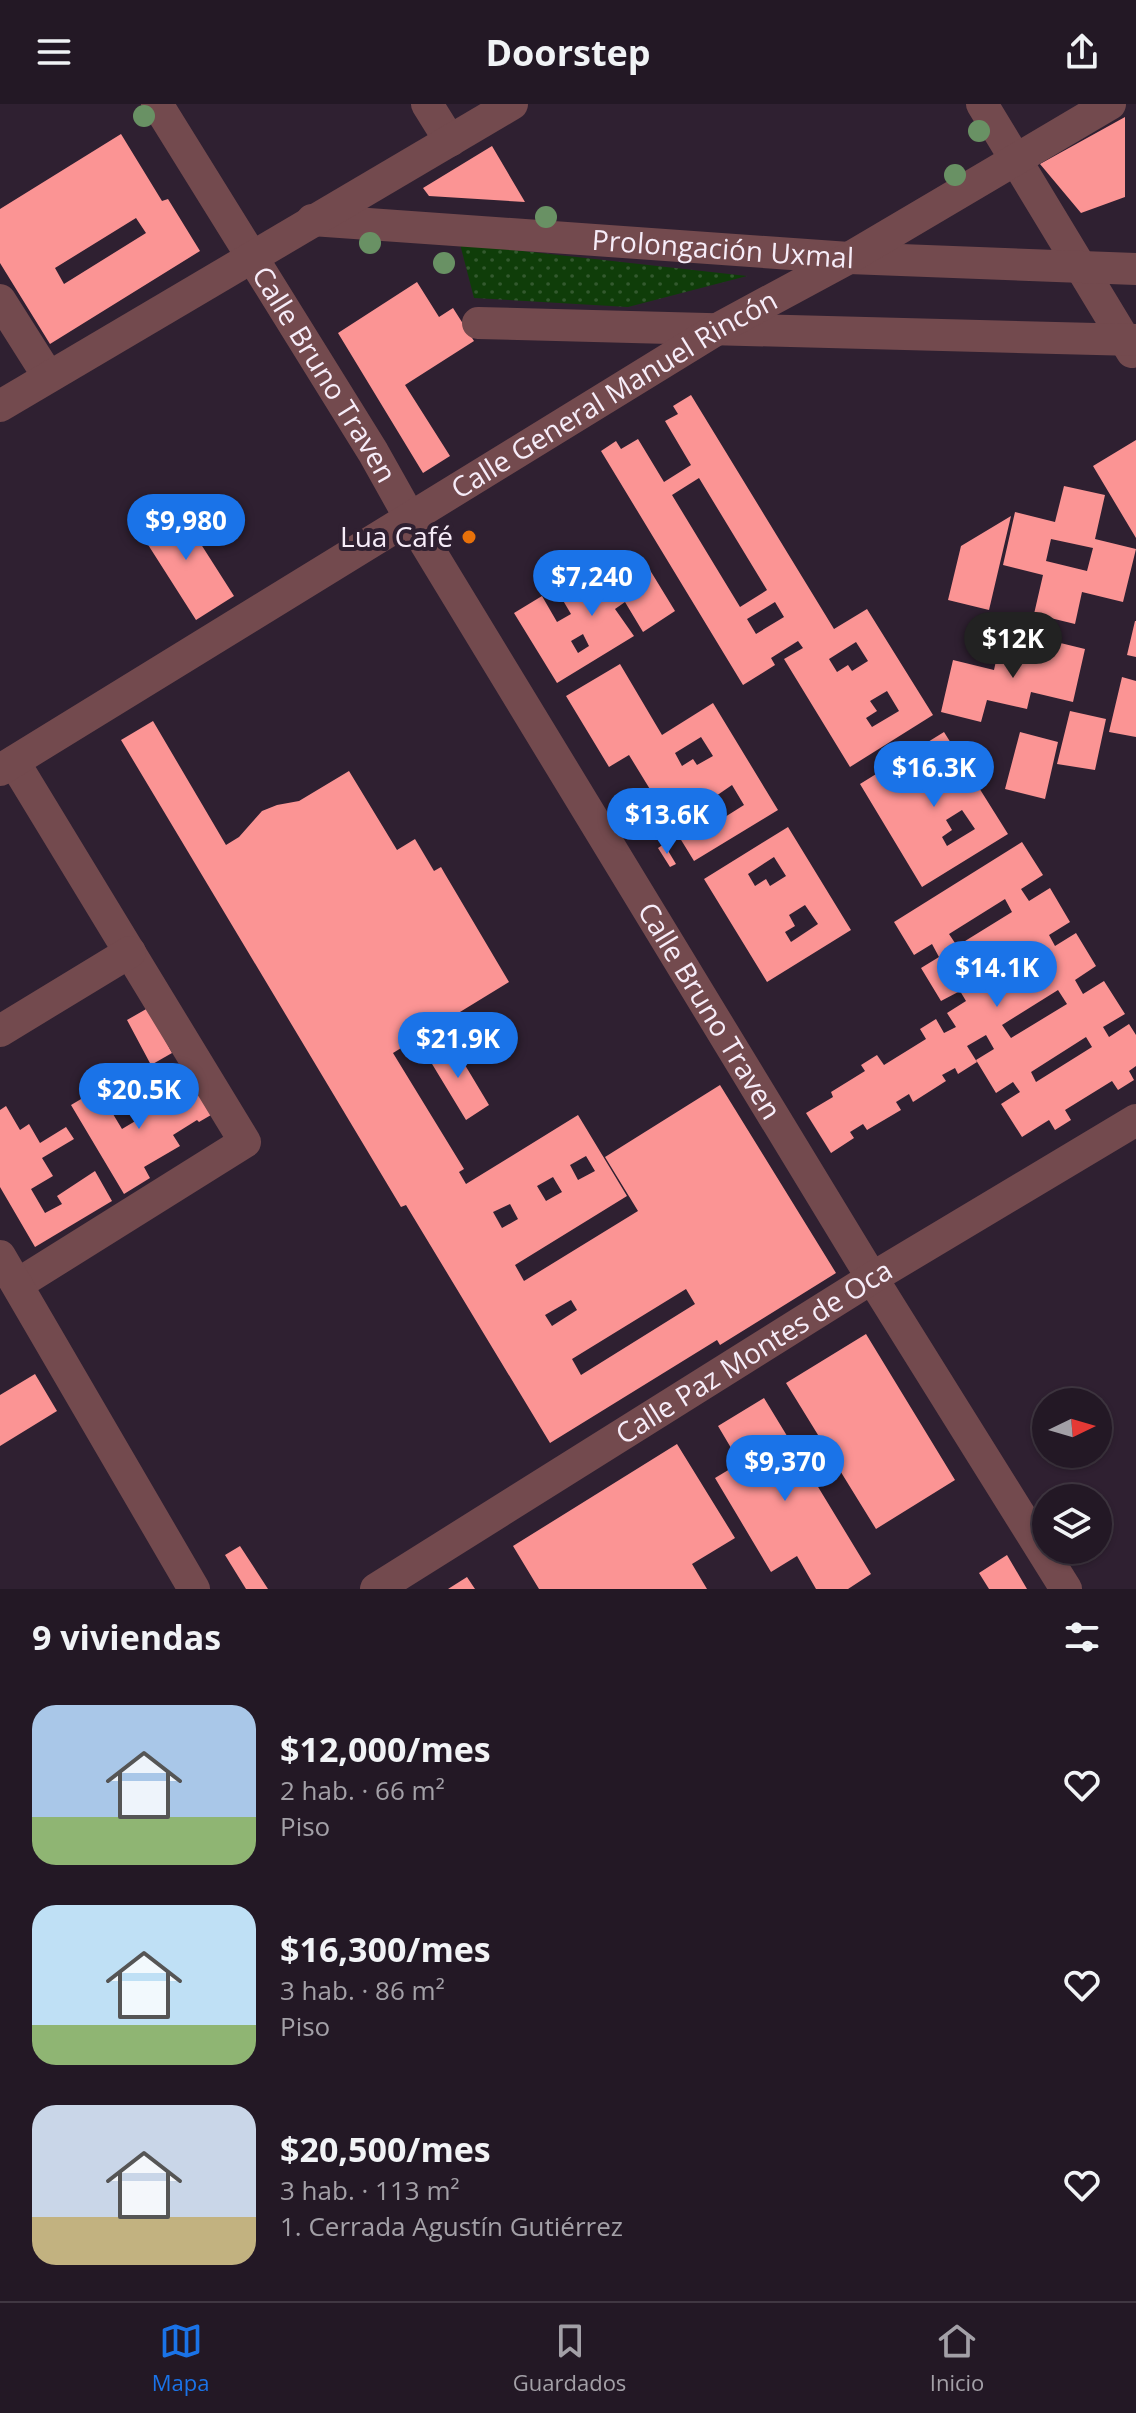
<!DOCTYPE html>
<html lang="es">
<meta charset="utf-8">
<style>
body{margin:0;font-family:"Open Sans",sans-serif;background:#2f2532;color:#f1f3f6;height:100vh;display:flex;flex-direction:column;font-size:30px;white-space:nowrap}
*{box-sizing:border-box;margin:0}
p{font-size:26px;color:#a3a0a7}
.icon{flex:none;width:44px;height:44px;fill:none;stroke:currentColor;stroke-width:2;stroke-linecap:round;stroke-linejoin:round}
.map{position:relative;height:1485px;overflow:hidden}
.side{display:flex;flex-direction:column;background:#231825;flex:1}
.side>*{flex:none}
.needle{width:52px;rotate:85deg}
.tools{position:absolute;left:1032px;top:1284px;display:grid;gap:16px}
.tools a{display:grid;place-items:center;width:80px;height:80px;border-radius:50%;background:#231825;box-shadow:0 2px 6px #0004,0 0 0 2px #403742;font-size:40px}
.price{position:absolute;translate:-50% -68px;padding:0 18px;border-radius:28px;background:#1a73e8;color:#fff;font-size:26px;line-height:52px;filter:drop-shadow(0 2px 4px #0008)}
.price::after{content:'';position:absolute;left:50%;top:48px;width:24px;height:18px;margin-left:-12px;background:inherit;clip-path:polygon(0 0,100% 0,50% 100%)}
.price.selected{background:#222;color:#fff}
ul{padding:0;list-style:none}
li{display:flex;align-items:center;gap:24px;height:200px;padding:0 32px}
li span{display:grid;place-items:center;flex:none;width:224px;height:160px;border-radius:24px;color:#555}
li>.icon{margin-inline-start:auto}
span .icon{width:96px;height:96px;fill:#fffc;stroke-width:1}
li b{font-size:34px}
h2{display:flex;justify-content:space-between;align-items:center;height:96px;padding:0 32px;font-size:34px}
header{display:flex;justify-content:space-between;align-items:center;height:104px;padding:0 32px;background:#231825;font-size:36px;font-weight:700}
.menu{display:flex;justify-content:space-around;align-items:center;height:112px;border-top:2px solid #403742;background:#231825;font-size:22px;color:#a3a0a7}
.menu a{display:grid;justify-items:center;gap:4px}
.menu .selected{color:#1a73e8}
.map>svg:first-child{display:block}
.garden{fill:url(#garden-dots)}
.building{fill:#fb9494;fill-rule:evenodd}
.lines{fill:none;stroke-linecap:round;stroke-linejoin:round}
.street{stroke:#734a4e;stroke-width:32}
.tree{fill:#699164}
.food-dot{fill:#e8710a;stroke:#2f2031;stroke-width:3}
.labels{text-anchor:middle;stroke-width:8;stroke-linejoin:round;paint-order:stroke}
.street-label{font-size:28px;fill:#f6ecf8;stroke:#2f2031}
.poi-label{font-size:28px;fill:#f6ecf8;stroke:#2f2031;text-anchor:end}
</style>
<header><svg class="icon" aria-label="menu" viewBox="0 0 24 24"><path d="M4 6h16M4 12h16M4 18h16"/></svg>Doorstep<svg class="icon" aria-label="share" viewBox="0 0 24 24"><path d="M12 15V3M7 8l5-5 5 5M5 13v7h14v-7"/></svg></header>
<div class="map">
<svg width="1136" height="1485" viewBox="0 0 1136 1485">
<defs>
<pattern id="garden-dots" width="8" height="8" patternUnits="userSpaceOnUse" patternTransform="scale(2)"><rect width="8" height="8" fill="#0f3d09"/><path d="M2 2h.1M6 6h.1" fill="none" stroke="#33592e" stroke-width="1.8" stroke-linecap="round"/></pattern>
</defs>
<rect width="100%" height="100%" fill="#2f2031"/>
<path class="garden" d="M 460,140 L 747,172 L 628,203 L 474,194 Z"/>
<path class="building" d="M 1125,13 L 1125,93 L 1081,109 L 1040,60 Z
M 121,30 L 162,97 L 168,95 L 200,147 L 50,240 L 0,159 L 0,105 ZM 136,114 L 146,129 L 64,180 L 55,164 Z
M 492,42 L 525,98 L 429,92 L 423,84 Z
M 417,178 L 439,213 L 453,204 L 474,237 L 405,281 L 450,352 L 423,369 L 338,229 Z
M 691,291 L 834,525 L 867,505 L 933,611 L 850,663 L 784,555 L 803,544 L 798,537 L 771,554 L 775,561 L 743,581 L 601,347 L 616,337 L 621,345 L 638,335 L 664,378 L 691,361 L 665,317 L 678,310 L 673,302 ZM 699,374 L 767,486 L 740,503 L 672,391 ZM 775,498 L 784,513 L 756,530 L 747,515 ZM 856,538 L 868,557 L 852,567 L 848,561 L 837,568 L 829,555 ZM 887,587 L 899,607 L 872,623 L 866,614 L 877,607 L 870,597 Z
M 1136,336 L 1136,434 L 1093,362 Z
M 1064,382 L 1105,391 L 1095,435 L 1136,445 L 1123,498 L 1082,488 L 1075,520 L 1034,510 L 1043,471 L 1003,461 L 1015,408 L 1055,418 ZM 1051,435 L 1093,444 L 1087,467 L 1046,457 Z
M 176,401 L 234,492 L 196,516 L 138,425 Z
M 1011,412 L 989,506 L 948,496 L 961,442 Z
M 645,458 L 675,507 L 643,528 L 625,498 L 615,505 L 634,532 L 557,579 L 514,509 L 542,492 L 557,518 L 571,510 L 555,483 L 592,461 L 609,494 L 619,488 L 612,478 ZM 583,530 L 589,542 L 578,549 L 571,537 Z
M 1135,517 L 1136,517 L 1136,553 L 1127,551 Z
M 1044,535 L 1085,545 L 1073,598 L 1031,588 L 1027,605 L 987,596 L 981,618 L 941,608 L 953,556 L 994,566 L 999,543 L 1040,552 Z
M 620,560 L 662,631 L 713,599 L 778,706 L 694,757 L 629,651 L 609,663 L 566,592 ZM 701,633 L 713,652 L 697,661 L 693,655 L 682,662 L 675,649 ZM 732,681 L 744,701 L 717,718 L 711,708 L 722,701 L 716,692 Z
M 1122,573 L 1136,577 L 1136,633 L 1109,628 Z
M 1070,607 L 1106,615 L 1095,666 L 1057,660 Z
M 153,617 L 226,741 L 239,733 L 262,707 L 277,701 L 299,697 L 349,667 L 397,746 L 415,735 L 434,767 L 441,763 L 445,770 L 509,878 L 393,949 L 464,1065 L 459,1068 L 466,1080 L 578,1011 L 627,1092 L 515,1161 L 524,1177 L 638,1107 L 605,1053 L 720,981 L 836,1169 L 720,1241 L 717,1236 L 550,1339 L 406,1101 L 401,1103 L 121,636 ZM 586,1052 L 595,1067 L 578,1076 L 570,1061 ZM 553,1073 L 562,1088 L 546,1097 L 537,1082 ZM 510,1100 L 518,1115 L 502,1124 L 493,1108 ZM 686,1185 L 695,1200 L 581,1271 L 572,1255 ZM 571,1196 L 577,1206 L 552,1222 L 545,1211 Z
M 944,628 L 1008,730 L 922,783 L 860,680 ZM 931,657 L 943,676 L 927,686 L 923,680 L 912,687 L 905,674 ZM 962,706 L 975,725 L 947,742 L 942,733 L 952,726 L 946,716 Z
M 1020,628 L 1058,638 L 1045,695 L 1005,685 Z
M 788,723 L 851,826 L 767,878 L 704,775 ZM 774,753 L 786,772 L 770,782 L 766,775 L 755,782 L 748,770 ZM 805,801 L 818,820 L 791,838 L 785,828 L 795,822 L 789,811 Z
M 1022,738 L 1043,771 L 1021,785 L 1029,797 L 1050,784 L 1070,818 L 1049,831 L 1055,842 L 1076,829 L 1096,862 L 1075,876 L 1083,890 L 1104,877 L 1125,910 L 1103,923 L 1109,933 L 1129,920 L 1136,931 L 1136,962 L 1129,967 L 1134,976 L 1118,986 L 1112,977 L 1065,1006 L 1071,1016 L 1055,1026 L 1049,1016 L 1022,1033 L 1001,1000 L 1020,988 L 1013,978 L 996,989 L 976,956 L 994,945 L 986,931 L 967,942 L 977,958 L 958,970 L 955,964 L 942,971 L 946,977 L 913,998 L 909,990 L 896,998 L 901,1006 L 867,1026 L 863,1020 L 850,1028 L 854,1034 L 831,1049 L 806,1009 L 833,993 L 831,988 L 865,967 L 861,961 L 877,951 L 884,961 L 926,935 L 920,925 L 936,915 L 944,929 L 956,923 L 947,909 L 966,897 L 960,887 L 941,897 L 921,864 L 939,853 L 932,840 L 914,851 L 894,818 ZM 1005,795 L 1012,808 L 957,842 L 949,830 ZM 1032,841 L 1039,852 L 983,887 L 976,876 ZM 1058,886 L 1067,900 L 1011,934 L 1002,921 ZM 1086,933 L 1092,943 L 1036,978 L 1031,968 Z
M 664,740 L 676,760 L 670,763 L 658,744 Z
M 148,904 L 172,949 L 151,961 L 127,916 Z
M 450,936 L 489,1001 L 466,1016 L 426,950 Z
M 181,960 L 211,1011 L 199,1018 L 197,1016 L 173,1031 L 180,1042 L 144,1063 L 150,1074 L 124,1090 L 71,1001 L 98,985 L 122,1025 L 157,1004 L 161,1011 L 185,996 L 168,967 Z
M 6,1002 L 20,1026 L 29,1020 L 40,1039 L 66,1023 L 74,1035 L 42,1054 L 53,1072 L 31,1085 L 45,1109 L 62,1100 L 57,1092 L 95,1067 L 112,1097 L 35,1143 L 0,1083 L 0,1006 Z
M 866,1230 L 955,1376 L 876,1425 L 786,1279 Z
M 35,1270 L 57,1307 L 0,1342 L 0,1291 Z
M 764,1294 L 871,1470 L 848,1485 L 816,1485 L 797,1452 L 771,1468 L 715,1374 L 740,1359 L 718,1322 Z
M 677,1340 L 735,1434 L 692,1460 L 707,1485 L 539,1485 L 513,1442 Z
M 240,1442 L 268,1485 L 246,1485 L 225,1451 Z
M 1007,1451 L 1027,1485 L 989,1485 L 979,1469 Z
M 467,1473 L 475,1485 L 448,1485 Z"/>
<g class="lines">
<g class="street">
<path id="s1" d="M 157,0 L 373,348 L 410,414 L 872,1174 L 1066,1485"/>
<path d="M 427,0 L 450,37"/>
<path d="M 982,0 L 1132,248"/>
<path id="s2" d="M 312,116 L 849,154 L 1136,165"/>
<path d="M 0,196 L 48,272"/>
<path d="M 478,219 L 1136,236"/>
<path d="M 0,302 L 512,0"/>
<path d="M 14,658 L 245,1038 L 18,1180"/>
<path id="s3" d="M 0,666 L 719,224 L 849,154 L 1110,0"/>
<path d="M 0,927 L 130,848"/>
<path d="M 0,1152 L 194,1485"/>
<path id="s4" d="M 376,1485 L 872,1174 L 1136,1016"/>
</g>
</g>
<g class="tree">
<circle cx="144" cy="12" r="11"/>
<circle cx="979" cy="27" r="11"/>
<circle cx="955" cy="71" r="11"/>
<circle cx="546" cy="113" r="11"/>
<circle cx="370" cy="139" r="11"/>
<circle cx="444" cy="159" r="11"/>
</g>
<circle class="food-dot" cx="469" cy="433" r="8"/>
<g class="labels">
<g class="street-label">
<text dy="10" stroke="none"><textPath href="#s2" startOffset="412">Prolongación Uxmal</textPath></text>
<text dy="10" stroke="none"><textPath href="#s1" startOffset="318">Calle Bruno Traven</textPath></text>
<text dy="10" stroke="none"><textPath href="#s3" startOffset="720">Calle General Manuel Rincón</textPath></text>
<text dy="10" stroke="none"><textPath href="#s1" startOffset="1062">Calle Bruno Traven</textPath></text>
<text dy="10" stroke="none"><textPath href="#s4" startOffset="446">Calle Paz Montes de Oca</textPath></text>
</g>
<g class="poi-label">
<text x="453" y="443">Lua Café</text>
</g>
</g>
</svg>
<div class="tools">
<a><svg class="needle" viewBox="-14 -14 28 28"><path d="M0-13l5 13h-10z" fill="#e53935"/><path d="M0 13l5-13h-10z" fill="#a3a0a7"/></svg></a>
<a><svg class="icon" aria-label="layers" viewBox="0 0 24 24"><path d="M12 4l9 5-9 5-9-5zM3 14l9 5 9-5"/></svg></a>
</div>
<b class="price" style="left:186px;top:458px">$9,980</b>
<b class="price" style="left:592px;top:514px">$7,240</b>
<b class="price selected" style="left:1013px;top:576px">$12K</b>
<b class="price" style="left:934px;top:705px">$16.3K</b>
<b class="price" style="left:667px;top:752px">$13.6K</b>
<b class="price" style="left:997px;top:905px">$14.1K</b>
<b class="price" style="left:458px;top:976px">$21.9K</b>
<b class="price" style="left:139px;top:1027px">$20.5K</b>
<b class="price" style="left:785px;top:1399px">$9,370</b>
</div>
<section class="side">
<h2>9 viviendas<svg class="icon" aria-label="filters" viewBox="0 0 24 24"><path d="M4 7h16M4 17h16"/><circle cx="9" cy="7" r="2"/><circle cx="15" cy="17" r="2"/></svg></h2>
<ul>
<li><span style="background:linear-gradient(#a9c7e8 70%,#8fb573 0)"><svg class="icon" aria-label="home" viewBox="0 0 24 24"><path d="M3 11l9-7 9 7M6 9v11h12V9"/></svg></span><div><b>$12,000/mes</b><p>2 hab. · 66 m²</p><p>Piso</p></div><svg class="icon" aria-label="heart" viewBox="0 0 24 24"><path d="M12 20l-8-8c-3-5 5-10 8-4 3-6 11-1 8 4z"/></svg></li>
<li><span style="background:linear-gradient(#bfe0f5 75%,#8fb573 0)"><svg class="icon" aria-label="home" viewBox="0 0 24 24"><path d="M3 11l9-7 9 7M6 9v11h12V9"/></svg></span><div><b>$16,300/mes</b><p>3 hab. · 86 m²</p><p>Piso</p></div><svg class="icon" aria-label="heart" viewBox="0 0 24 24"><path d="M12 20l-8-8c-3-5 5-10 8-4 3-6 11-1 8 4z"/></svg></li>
<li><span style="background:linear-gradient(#c9d6e8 70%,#c2b280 0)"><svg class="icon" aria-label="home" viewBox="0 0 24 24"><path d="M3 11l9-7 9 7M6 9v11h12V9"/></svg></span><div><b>$20,500/mes</b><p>3 hab. · 113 m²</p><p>1. Cerrada Agustín Gutiérrez</p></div><svg class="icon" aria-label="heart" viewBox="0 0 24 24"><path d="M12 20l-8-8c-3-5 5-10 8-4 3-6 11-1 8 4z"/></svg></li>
</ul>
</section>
<nav class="menu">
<a class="selected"><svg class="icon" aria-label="map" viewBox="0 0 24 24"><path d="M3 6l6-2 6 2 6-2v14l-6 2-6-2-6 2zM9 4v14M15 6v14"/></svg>Mapa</a>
<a><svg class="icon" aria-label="saved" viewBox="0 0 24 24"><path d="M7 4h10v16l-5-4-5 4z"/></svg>Guardados</a>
<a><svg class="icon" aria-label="home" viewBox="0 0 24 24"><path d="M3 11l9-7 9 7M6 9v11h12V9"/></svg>Inicio</a>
</nav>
